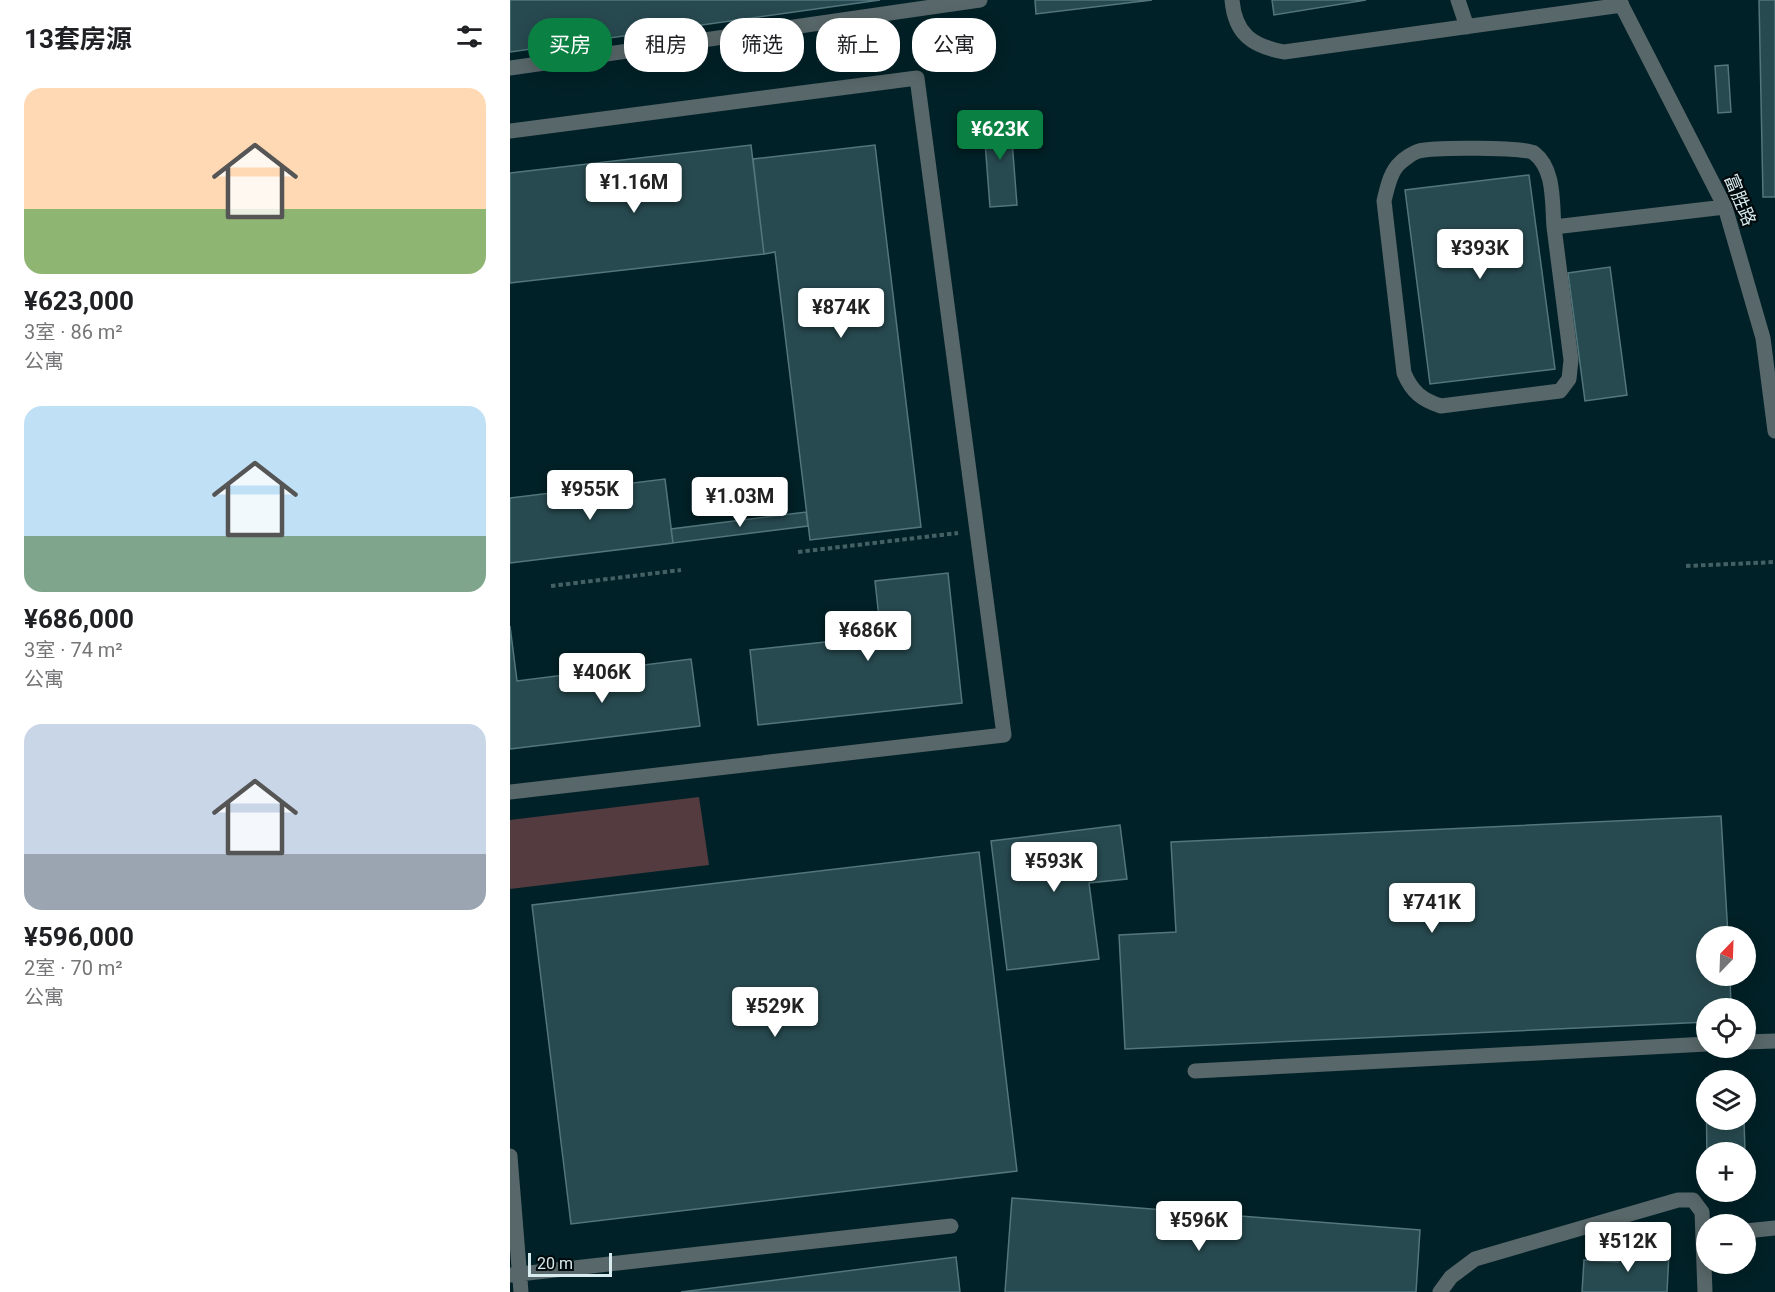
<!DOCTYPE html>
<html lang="zh">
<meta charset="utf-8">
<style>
body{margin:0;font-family:Roboto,"Noto Sans SC",sans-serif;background:#f2f2f2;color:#202124;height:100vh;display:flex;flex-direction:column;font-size:22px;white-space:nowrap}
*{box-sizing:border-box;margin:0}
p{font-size:20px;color:#757577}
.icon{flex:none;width:33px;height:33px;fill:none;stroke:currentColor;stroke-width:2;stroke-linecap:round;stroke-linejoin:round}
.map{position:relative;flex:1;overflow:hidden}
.details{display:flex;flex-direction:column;background:#fff;width:510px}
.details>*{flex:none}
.guide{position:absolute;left:18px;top:18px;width:570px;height:54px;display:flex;gap:12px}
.needle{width:39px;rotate:23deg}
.tools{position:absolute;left:1186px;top:926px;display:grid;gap:12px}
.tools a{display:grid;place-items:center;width:60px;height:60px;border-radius:50%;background:#fff;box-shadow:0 3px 15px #0003;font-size:30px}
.scale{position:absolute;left:18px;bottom:15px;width:84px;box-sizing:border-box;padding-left:6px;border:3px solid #d8ebee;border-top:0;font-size:16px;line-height:21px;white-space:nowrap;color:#d8ebee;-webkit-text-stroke:4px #00090b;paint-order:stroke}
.price{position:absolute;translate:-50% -51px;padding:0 14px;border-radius:6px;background:#fff;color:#222;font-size:20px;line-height:39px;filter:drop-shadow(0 2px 3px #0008)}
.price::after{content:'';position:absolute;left:50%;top:36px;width:18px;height:14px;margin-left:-9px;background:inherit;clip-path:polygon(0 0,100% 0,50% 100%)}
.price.current{background:#0b8043;color:#fff}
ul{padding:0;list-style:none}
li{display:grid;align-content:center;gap:12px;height:318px;padding:0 24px}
li span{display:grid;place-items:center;height:186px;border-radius:18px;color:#555}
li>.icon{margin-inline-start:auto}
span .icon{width:108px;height:108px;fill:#fffc;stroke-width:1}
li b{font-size:26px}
h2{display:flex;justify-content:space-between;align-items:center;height:72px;padding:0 24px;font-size:26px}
.pill{padding:0 21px;border-radius:24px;background:#fff;box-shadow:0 3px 15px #0003;font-size:21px;line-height:54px}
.pill.current{background:#0b8043;color:#fff}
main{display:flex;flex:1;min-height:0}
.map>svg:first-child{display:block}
.green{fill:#543b3f}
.building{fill:#274a50;stroke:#52767c;stroke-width:1.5}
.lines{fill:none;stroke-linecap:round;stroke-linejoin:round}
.path{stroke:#436065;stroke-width:4;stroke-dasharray:4.5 3;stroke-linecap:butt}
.minor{stroke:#586769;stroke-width:15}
.labels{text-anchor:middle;stroke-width:4.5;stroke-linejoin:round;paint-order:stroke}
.street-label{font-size:18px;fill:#d8ebee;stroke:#00090b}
</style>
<main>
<section class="details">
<h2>13套房源<svg class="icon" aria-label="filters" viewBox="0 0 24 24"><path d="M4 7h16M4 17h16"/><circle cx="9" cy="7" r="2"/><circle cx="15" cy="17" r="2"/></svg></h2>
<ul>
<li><span style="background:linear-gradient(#ffd9b3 65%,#8fb573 0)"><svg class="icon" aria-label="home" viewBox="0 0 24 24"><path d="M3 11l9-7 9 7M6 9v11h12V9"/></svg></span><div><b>¥623,000</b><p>3室 · 86 m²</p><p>公寓</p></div></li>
<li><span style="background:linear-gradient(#bfe0f5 70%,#7fa58c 0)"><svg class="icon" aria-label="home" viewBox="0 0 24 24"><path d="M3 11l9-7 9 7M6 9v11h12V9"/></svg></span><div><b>¥686,000</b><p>3室 · 74 m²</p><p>公寓</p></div></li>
<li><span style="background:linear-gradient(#c9d6e8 70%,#9aa5b1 0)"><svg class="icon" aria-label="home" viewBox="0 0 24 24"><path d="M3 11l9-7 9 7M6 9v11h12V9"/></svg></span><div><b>¥596,000</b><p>2室 · 70 m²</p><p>公寓</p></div></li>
</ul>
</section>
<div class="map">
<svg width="1265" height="1292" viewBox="0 0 1265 1292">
<rect width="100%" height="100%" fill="#002127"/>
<path class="green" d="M 189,797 L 199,865 L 0,889 L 0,820 Z"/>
<path class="building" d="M 0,0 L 370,0 L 0,52 Z
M 525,0 L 642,0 L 526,14 Z
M 762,0 L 856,0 L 764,15 Z
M 1249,0 L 1265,0 L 1265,197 L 1253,197 Z
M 1218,65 L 1221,112 L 1208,113 L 1205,66 Z
M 500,115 L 507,205 L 480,207 L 473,116 Z
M 241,145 L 254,254 L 0,283 L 0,173 Z
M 365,145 L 411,527 L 300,540 L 265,252 L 254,254 L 243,159 Z
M 1019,175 L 1045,369 L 920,384 L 895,190 Z
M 1100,267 L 1117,395 L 1075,401 L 1058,273 Z
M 155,479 L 163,543 L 0,563 L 0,498 Z
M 296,512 L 298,526 L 163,543 L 161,529 Z
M 438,573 L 452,703 L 248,725 L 240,650 L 371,636 L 365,581 Z
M 0,626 L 7,681 L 181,659 L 190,726 L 0,749 Z
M 1211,816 L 1218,936 L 1197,936 L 1197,975 L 1220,975 L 1221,1008 L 1197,1008 L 1197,1022 L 615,1049 L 609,935 L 666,932 L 661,842 Z
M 610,825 L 617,879 L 579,883 L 589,959 L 497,970 L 481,841 Z
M 469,852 L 507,1171 L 61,1224 L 22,905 Z
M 1196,1078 L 1234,1078 L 1197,1080 L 1197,1119 L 1234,1119 L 1235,1152 L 1197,1152 L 1197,1163 Z
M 502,1198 L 910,1230 L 906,1292 L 495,1292 Z
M 1108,1250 L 1159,1253 L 1157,1292 L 1072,1292 L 1074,1260 L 1108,1262 Z
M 446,1257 L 450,1292 L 171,1292 Z"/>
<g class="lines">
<path class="path" d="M 288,552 L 448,533
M 1176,566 L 1265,562
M 41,586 L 171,570"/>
<path class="minor" d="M 722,0 C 725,34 742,46 774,52 L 1112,5
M 948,0 L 957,27
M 1109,0 L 1215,207 L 1253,338 L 1265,431
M 0,68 L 470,0
M 0,131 L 407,78 L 494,735 L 0,792
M 1044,227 C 1042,203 1045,169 1024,153 C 1015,147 923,147 909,151 C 904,152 894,159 890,163 C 880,172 877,189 874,201 L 894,373 C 902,392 912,400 931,406 L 1050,391 L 1059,379 L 1061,360 L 1044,227 L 1215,207
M 1236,1042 L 1265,1041
M 685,1071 L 1197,1044
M 0,1156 L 11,1292
M 1236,1231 L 1265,1228
M 0,1275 L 441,1226
M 930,1292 L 941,1277 L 965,1259 L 1168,1200 L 1183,1200 L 1192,1212 L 1195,1292"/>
</g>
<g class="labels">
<g class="street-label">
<text transform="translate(1230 200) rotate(68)" y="6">富胜路</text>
</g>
</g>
</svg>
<div class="tools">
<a><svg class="needle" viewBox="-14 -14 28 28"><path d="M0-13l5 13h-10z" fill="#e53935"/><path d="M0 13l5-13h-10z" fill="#757577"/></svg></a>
<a><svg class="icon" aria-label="locate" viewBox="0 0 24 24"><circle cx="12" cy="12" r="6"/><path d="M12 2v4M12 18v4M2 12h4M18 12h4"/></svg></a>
<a><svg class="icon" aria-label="layers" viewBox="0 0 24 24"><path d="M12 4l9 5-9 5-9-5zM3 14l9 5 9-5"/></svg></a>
<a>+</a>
<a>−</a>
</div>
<div class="scale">20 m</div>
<b class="price current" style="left:490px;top:161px">¥623K</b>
<b class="price" style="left:124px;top:214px">¥1.16M</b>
<b class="price" style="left:970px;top:280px">¥393K</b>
<b class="price" style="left:331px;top:339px">¥874K</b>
<b class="price" style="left:80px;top:521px">¥955K</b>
<b class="price" style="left:230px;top:528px">¥1.03M</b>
<b class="price" style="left:358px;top:662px">¥686K</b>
<b class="price" style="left:92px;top:704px">¥406K</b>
<b class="price" style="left:544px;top:893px">¥593K</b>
<b class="price" style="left:922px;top:934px">¥741K</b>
<b class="price" style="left:265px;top:1038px">¥529K</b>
<b class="price" style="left:689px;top:1252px">¥596K</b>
<b class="price" style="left:1118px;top:1273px">¥512K</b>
<div class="guide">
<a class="pill current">买房</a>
<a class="pill">租房</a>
<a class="pill">筛选</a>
<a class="pill">新上</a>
<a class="pill">公寓</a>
</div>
</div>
</main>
